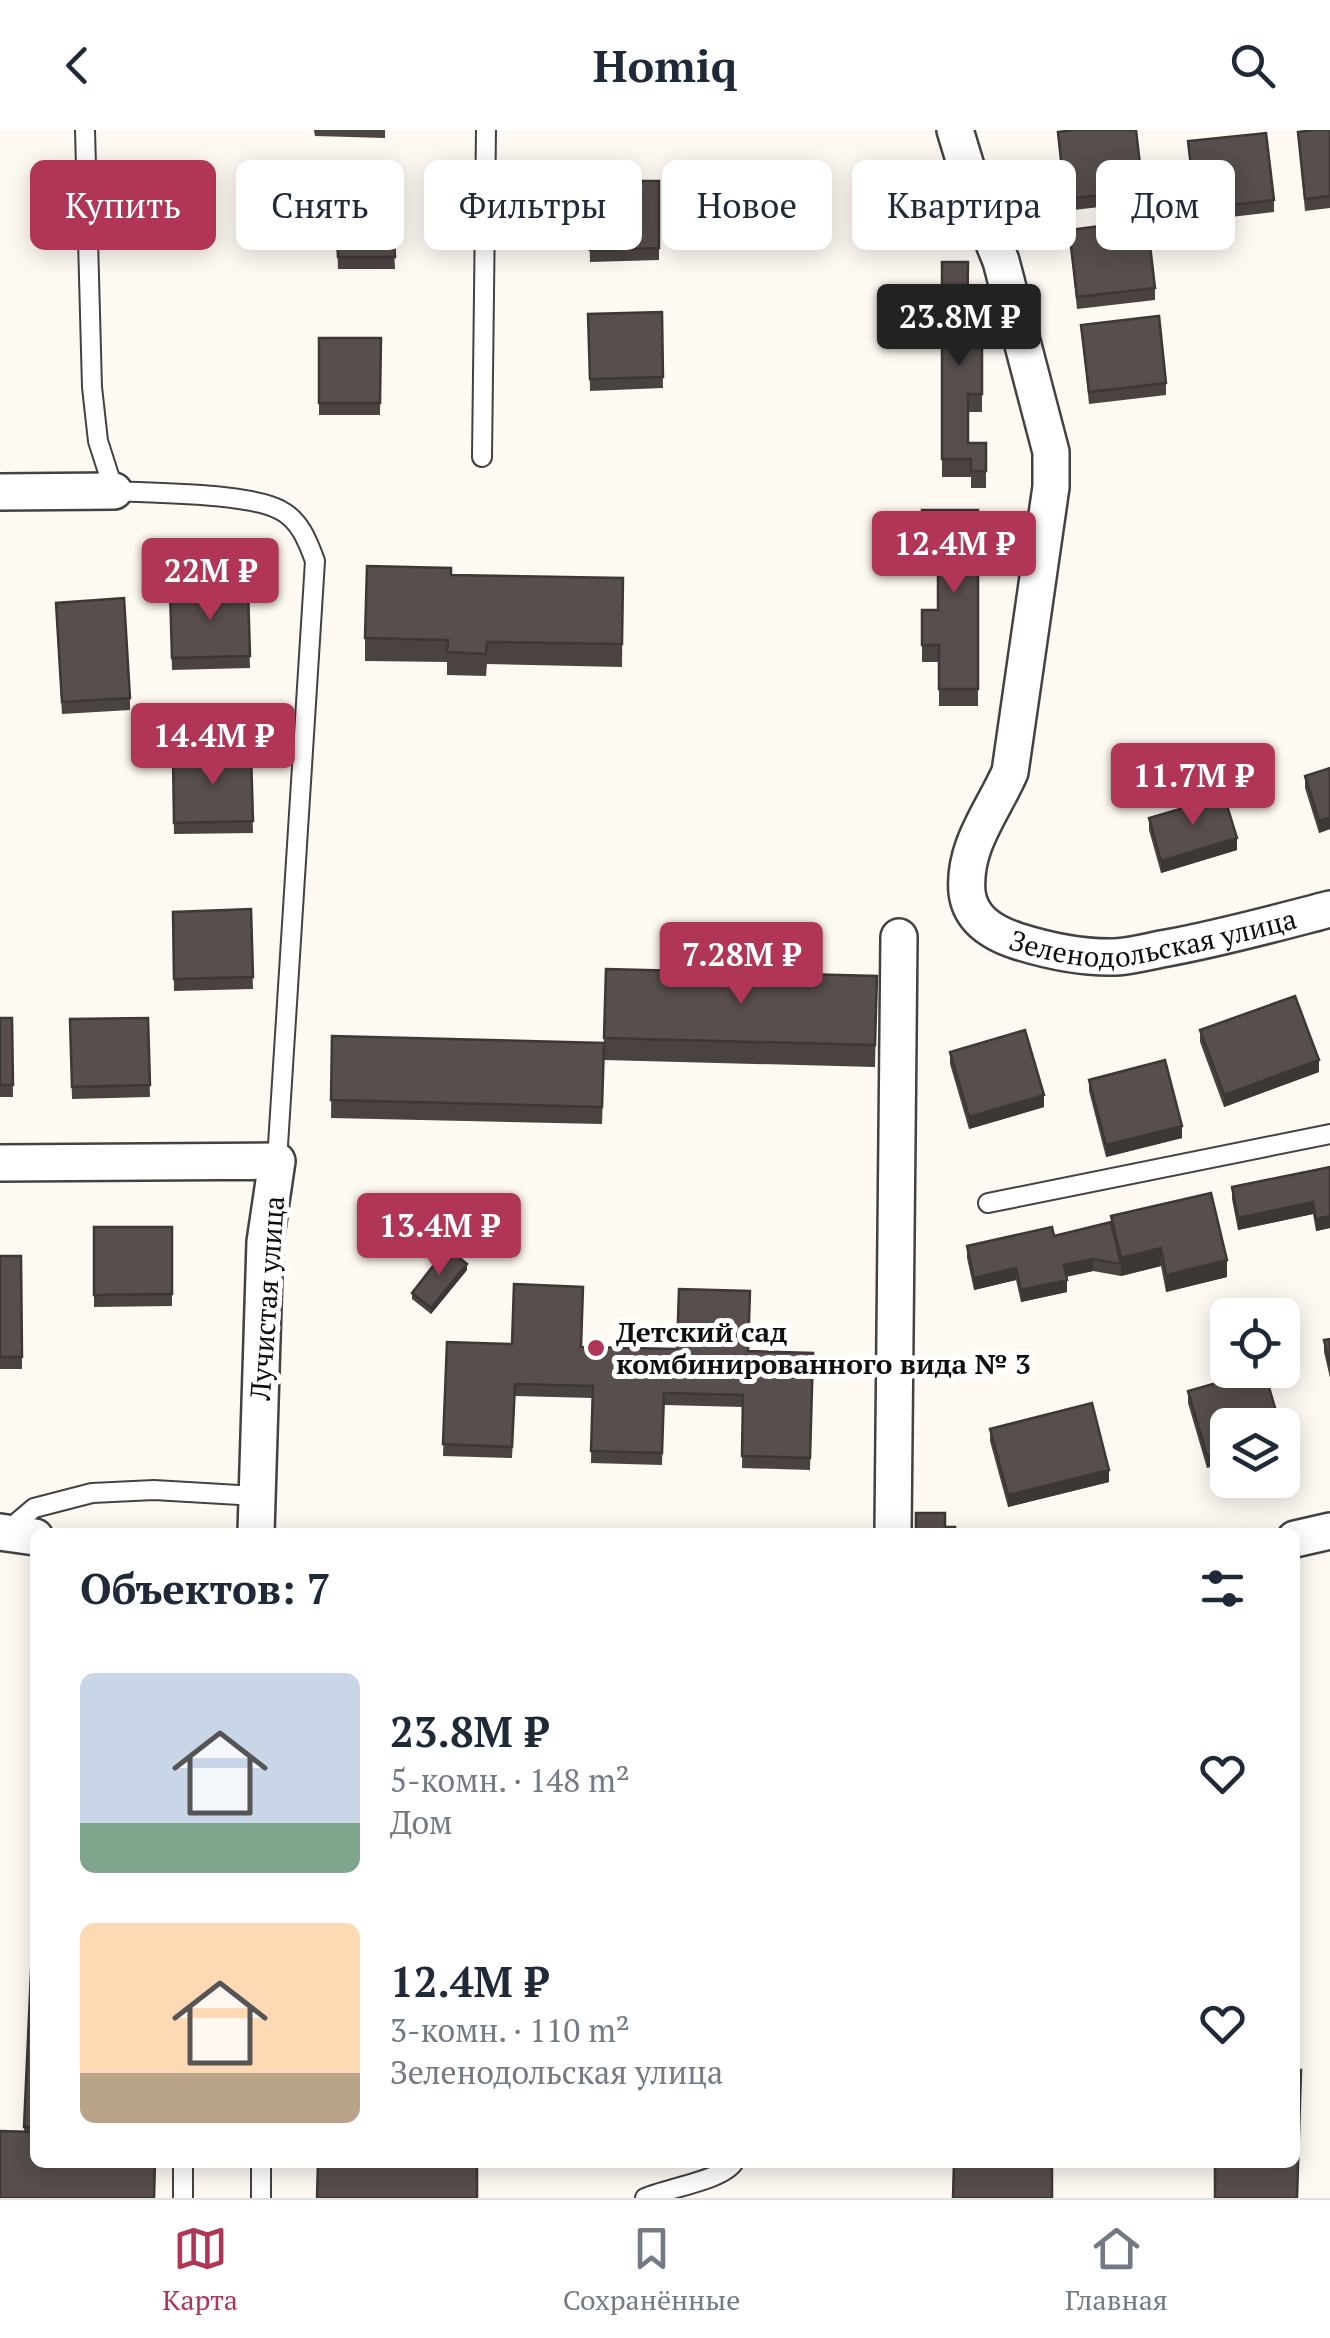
<!DOCTYPE html>
<html lang="ru">
<meta charset="utf-8">
<style>
body{margin:0;font-family:"PT Serif",serif;background:#f2f2f3;color:#1f2937;height:100vh;display:flex;flex-direction:column;font-size:38px;white-space:nowrap}
*{box-sizing:border-box;margin:0}
p{font-size:32px;color:#747a83}
.icon{flex:none;width:55px;height:55px;fill:none;stroke:currentColor;stroke-width:2;stroke-linecap:round;stroke-linejoin:round}
.map{position:relative;flex:1;overflow:hidden}
.panel{position:absolute;left:30px;top:1398px;width:1270px;height:640px;display:flex;flex-direction:column;background:#fff;border-radius:15px;box-shadow:0 5px 25px #0003}
.panel>*{flex:none}
.hud{position:absolute;left:30px;top:30px;width:1270px;height:90px;display:flex;gap:20px}
.buttons{position:absolute;left:1210px;top:1168px;display:grid;gap:20px}
.buttons a{display:grid;place-items:center;width:90px;height:90px;border-radius:15px;background:#fff;box-shadow:0 5px 25px #0003;font-size:50px}
.price{position:absolute;translate:-50% -85px;padding:0 22px;border-radius:10px;background:#b13556;color:#fff;font-size:32px;line-height:65px;filter:drop-shadow(0 2px 5px #0008)}
.price::after{content:'';position:absolute;left:50%;top:60px;width:30px;height:22px;margin-left:-15px;background:inherit;clip-path:polygon(0 0,100% 0,50% 100%)}
.price.on{background:#222;color:#fff}
ul{padding:0;list-style:none}
li{display:flex;align-items:center;gap:30px;height:250px;padding:0 50px}
li span{display:grid;place-items:center;flex:none;width:280px;height:200px;border-radius:15px;color:#555}
li>.icon{margin-inline-start:auto}
span .icon{width:120px;height:120px;fill:#fffc;stroke-width:1}
li b{font-size:42px}
h2{display:flex;justify-content:space-between;align-items:center;height:120px;padding:0 50px;font-size:42px}
.pill{padding:0 35px;border-radius:15px;background:#fff;box-shadow:0 5px 25px #0003;font-size:35px;line-height:90px}
.pill.on{background:#b13556;color:#fff}
header{display:flex;justify-content:space-between;align-items:center;height:130px;padding:0 50px;background:#fff;font-size:45px;font-weight:800}
.menu{display:flex;justify-content:space-around;align-items:center;height:140px;border-top:2px solid #e0e1e3;background:#fff;font-size:28px;color:#747a83}
.menu a{display:grid;justify-items:center;gap:5px}
.menu .on{color:#b13556}
.map>svg:first-child{display:block}
.lines{fill:none;stroke-linecap:round;stroke-linejoin:round}
.lane-casing{stroke:#424242;stroke-width:22}
.street-casing{stroke:#424242;stroke-width:40}
.lane{stroke:#fff;stroke-width:18}
.street{stroke:#fff;stroke-width:35}
.wall{fill:#4b4342}
.shaded-wall{fill:#3d3736}
.building{fill:#574e4d;stroke:#3d3736;stroke-width:2.5}
.poi-dot{fill:#b13556;stroke:#fff;stroke-width:4}
.labels{text-anchor:middle;stroke-width:10;stroke-linejoin:round;paint-order:stroke}
.street-label{font-size:28px;fill:#0f0f0f;stroke:#fff}
.poi-label{font-size:28px;font-weight:bold;fill:#0f0f0f;stroke:#fff;text-anchor:start}
</style>
<header><svg class="icon" aria-label="back" viewBox="0 0 24 24"><path d="M15 5l-7 7 7 7"/></svg>Homiq<svg class="icon" aria-label="search" viewBox="0 0 24 24"><circle cx="10" cy="10" r="6"/><path d="M15 15l6 6"/></svg></header>
<div class="map">
<svg width="1330" height="2068" viewBox="0 0 1330 2068">
<rect width="100%" height="100%" fill="#fef9f3"/>
<g class="lines">
<defs>
<path id="lane" d="M 85,0 L 92,257 L 98,311 L 114,361 C 153,363 249,363 280,380 C 300,390 308,412 315,431 L 277,1031
M 482,327 L 486,0
M 988,1073 L 1330,1004
M 8,1400 L 34,1378 L 92,1363 L 154,1360 L 257,1366
M 183,2068 L 183,2032
M 261,2068 L 261,2032
M 645,2068 C 667,2058 724,2050 734,2032"/>
<g id="street">
<path id="s1" d="M 955,0 L 975,66 L 1001,131 L 1051,322 L 1051,357 L 1010,642 C 993,681 963,716 967,762 C 970,790 993,803 1017,811 C 1049,821 1082,828 1115,827 C 1132,826 1150,821 1167,818 C 1222,808 1276,793 1330,779"/>
<path d="M 0,362 L 114,361"/>
<path d="M 0,1033 L 277,1031 L 265,1112 L 256,1402"/>
<path d="M 0,1402 L 35,1407"/>
<path d="M 893,1402 L 899,807"/>
<path d="M 1295,1409 L 1330,1401"/>
</g>
</defs>
<use href="#lane" class="lane-casing"/>
<use href="#street" class="street-casing"/>
<use href="#lane" class="lane"/>
<use href="#street" class="street"/>
</g>
<path class="wall" d="M 314,0 L 385,0 L 385,8 L 315,6 Z
M 1330,0 L 1330,78 L 1305,81 L 1298,2 Z
M 1058,2 L 1143,61 L 1143,72 L 1065,81 Z
M 1188,11 L 1274,70 L 1274,82 L 1196,91 Z
M 588,51 L 659,51 L 659,130 L 590,132 Z
M 336,74 L 392,74 L 395,139 L 338,139 Z
M 1069,100 L 1155,158 L 1155,170 L 1077,179 Z
M 942,132 L 967,211 L 982,211 L 982,282 L 968,282 L 968,313 L 986,313 L 986,358 L 971,358 L 971,347 L 942,347 Z
M 662,182 L 663,258 L 590,261 L 588,184 Z
M 1081,195 L 1166,253 L 1166,265 L 1089,274 Z
M 319,208 L 381,208 L 380,285 L 319,285 Z
M 922,380 L 978,380 L 978,576 L 939,576 L 939,532 L 922,532 L 922,480 L 938,480 L 938,430 L 922,430 Z
M 451,445 L 623,448 L 622,537 L 487,534 L 486,546 L 447,545 L 447,532 L 365,531 L 365,508 Z
M 248,459 L 250,538 L 172,540 L 170,460 Z
M 56,484 L 130,568 L 130,580 L 62,584 Z
M 251,623 L 253,703 L 174,704 L 173,625 Z
M 1330,638 L 1330,699 L 1319,703 L 1305,658 L 1305,646 Z
M 1149,688 L 1237,720 L 1161,743 L 1149,700 Z
M 251,779 L 253,859 L 174,861 L 173,782 Z
M 877,846 L 875,937 L 604,930 L 602,994 L 331,988 L 332,906 L 604,913 L 604,908 Z
M 0,888 L 12,888 L 13,967 L 0,967 Z
M 148,888 L 150,967 L 72,969 L 70,889 Z
M 1200,900 L 1319,942 L 1224,977 L 1200,912 Z
M 950,922 L 1044,977 L 969,999 L 950,934 Z
M 1089,950 L 1182,1008 L 1106,1027 L 1089,961 Z
M 1330,1037 L 1330,1098 L 1316,1101 L 1313,1084 L 1238,1100 L 1232,1069 L 1232,1057 Z
M 1111,1086 L 1227,1147 L 1166,1162 L 1161,1136 L 1121,1146 L 1093,1141 L 1066,1147 L 1067,1162 L 1021,1172 L 1016,1150 L 974,1160 L 967,1128 L 967,1116 L 1054,1106 L 1111,1092 Z
M 94,1097 L 172,1097 L 172,1176 L 94,1177 Z
M 0,1126 L 21,1126 L 22,1239 L 0,1239 Z
M 467,1140 L 431,1184 L 412,1169 L 412,1163 Z
M 1330,1209 L 1330,1248 L 1324,1222 L 1324,1210 Z
M 447,1212 L 813,1223 L 810,1340 L 742,1338 L 743,1277 L 664,1275 L 662,1335 L 591,1333 L 592,1268 L 515,1266 L 512,1328 L 443,1326 Z
M 1262,1240 L 1207,1338 L 1188,1273 L 1188,1261 Z
M 990,1299 L 1109,1352 L 1008,1377 L 990,1311 Z
M 35,1754 L 35,2032 L 24,2001 Z"/>
<path class="shaded-wall" d="M 1330,687 L 1330,699 L 1319,703 L 1319,691 Z
M 1237,708 L 1237,720 L 1161,743 L 1161,731 Z
M 1319,930 L 1319,942 L 1224,977 L 1224,965 Z
M 1044,965 L 1044,977 L 969,999 L 969,987 Z
M 1182,996 L 1182,1008 L 1106,1027 L 1106,1015 Z
M 1313,1072 L 1313,1084 L 1238,1100 L 1238,1088 Z
M 1330,1086 L 1330,1098 L 1316,1101 L 1316,1089 Z
M 1161,1118 L 1161,1136 L 1121,1146 L 1121,1128 Z
M 1093,1129 L 1093,1141 L 1064,1147 L 1064,1135 Z
M 1227,1130 L 1227,1147 L 1166,1162 L 1166,1145 Z
M 467,1134 L 467,1140 L 431,1184 L 431,1178 Z
M 1016,1138 L 1016,1150 L 974,1160 L 974,1148 Z
M 1067,1150 L 1067,1162 L 1021,1172 L 1021,1160 Z
M 1228,1320 L 1228,1332 L 1207,1338 L 1207,1326 Z
M 1109,1340 L 1109,1352 L 1008,1377 L 1008,1365 Z"/>
<path class="building" d="M 1073,0 L 1136,0 L 1143,61 L 1065,69 L 1058,2 Z
M 1313,0 L 1330,0 L 1330,66 L 1305,69 L 1298,2 Z
M 1266,3 L 1274,70 L 1196,79 L 1188,11 Z
M 588,51 L 659,51 L 659,118 L 590,120 Z
M 336,74 L 392,74 L 395,127 L 338,127 Z
M 1147,90 L 1155,158 L 1077,167 L 1069,100 Z
M 942,132 L 968,132 L 967,211 L 982,211 L 982,264 L 968,264 L 968,313 L 986,313 L 986,341 L 971,341 L 971,329 L 942,329 Z
M 662,182 L 663,247 L 590,249 L 588,184 Z
M 1159,186 L 1166,253 L 1089,262 L 1081,195 Z
M 319,208 L 381,208 L 380,273 L 319,273 Z
M 922,380 L 978,380 L 978,559 L 939,559 L 939,515 L 922,515 L 922,480 L 938,480 L 938,412 L 922,412 Z
M 367,436 L 451,438 L 451,445 L 623,448 L 622,514 L 487,512 L 486,524 L 447,522 L 448,510 L 365,508 Z
M 248,459 L 250,526 L 172,528 L 170,460 Z
M 124,468 L 130,568 L 62,572 L 56,473 Z
M 251,623 L 253,691 L 174,693 L 173,625 Z
M 1330,638 L 1330,687 L 1319,691 L 1305,646 Z
M 1224,666 L 1237,708 L 1161,731 L 1149,688 Z
M 251,779 L 253,847 L 174,849 L 173,782 Z
M 606,839 L 877,846 L 875,915 L 604,908 Z
M 1295,866 L 1319,930 L 1224,965 L 1200,900 Z
M 0,888 L 12,888 L 13,955 L 0,955 Z
M 148,888 L 150,955 L 72,957 L 70,889 Z
M 1025,900 L 1044,965 L 969,987 L 950,922 Z
M 332,906 L 604,913 L 602,977 L 331,970 Z
M 1165,930 L 1182,996 L 1106,1015 L 1089,950 Z
M 1330,1037 L 1330,1086 L 1316,1089 L 1313,1072 L 1238,1088 L 1232,1057 Z
M 1211,1063 L 1227,1130 L 1166,1145 L 1161,1118 L 1121,1128 L 1111,1086 Z
M 1111,1092 L 1121,1134 L 1093,1129 L 1064,1135 L 1067,1150 L 1021,1160 L 1016,1138 L 974,1148 L 967,1116 L 1052,1097 L 1054,1106 Z
M 94,1097 L 172,1097 L 172,1164 L 94,1165 Z
M 447,1118 L 467,1134 L 431,1178 L 412,1163 Z
M 0,1126 L 21,1126 L 22,1227 L 0,1227 Z
M 514,1154 L 583,1157 L 581,1217 L 677,1219 L 679,1159 L 750,1161 L 748,1221 L 813,1223 L 810,1328 L 742,1326 L 743,1265 L 664,1263 L 662,1323 L 591,1321 L 593,1256 L 515,1254 L 512,1317 L 443,1314 L 447,1212 L 512,1214 Z
M 1330,1209 L 1330,1236 L 1324,1210 Z
M 1262,1240 L 1264,1240 L 1280,1295 L 1228,1295 L 1228,1320 L 1207,1326 L 1188,1261 Z
M 1092,1273 L 1109,1340 L 1008,1365 L 990,1299 Z
M 916,1383 L 945,1383 L 945,1397 L 955,1397 L 955,1402 L 916,1402 Z
M 35,1754 L 35,1997 L 24,1997 Z
M 1295,1940 L 1301,1940 L 1297,2068 L 1215,2068 L 1215,2032 L 1295,2032 Z
M 0,2001 L 35,2002 L 35,2032 L 155,2032 L 154,2068 L 0,2068 Z
M 318,2032 L 477,2032 L 477,2068 L 317,2068 Z
M 954,2032 L 1052,2032 L 1052,2068 L 953,2068 Z"/>
<circle class="poi-dot" cx="596" cy="1218" r="10"/>
<g class="labels">
<g class="street-label">
<text dy="10" stroke="none"><textPath href="#s1" startOffset="1002">Зеленодольская улица</textPath></text>
<text transform="translate(267 1168) rotate(-86)" y="10">Лучистая улица</text>
</g>
<g class="poi-label">
<text x="616" y="1212">Детский сад<tspan x="616" dy="32">комбинированного вида № 3</tspan></text>
</g>
</g>
</svg>
<div class="buttons">
<a><svg class="icon" aria-label="locate" viewBox="0 0 24 24"><circle cx="12" cy="12" r="6"/><path d="M12 2v4M12 18v4M2 12h4M18 12h4"/></svg></a>
<a><svg class="icon" aria-label="layers" viewBox="0 0 24 24"><path d="M12 4l9 5-9 5-9-5zM3 14l9 5 9-5"/></svg></a>
</div>
<b class="price on" style="left:959px;top:239px">23.8M ₽</b>
<b class="price" style="left:954px;top:466px">12.4M ₽</b>
<b class="price" style="left:210px;top:493px">22M ₽</b>
<b class="price" style="left:213px;top:658px">14.4M ₽</b>
<b class="price" style="left:1193px;top:698px">11.7M ₽</b>
<b class="price" style="left:741px;top:877px">7.28M ₽</b>
<b class="price" style="left:439px;top:1148px">13.4M ₽</b>
<div class="hud">
<a class="pill on">Купить</a>
<a class="pill">Снять</a>
<a class="pill">Фильтры</a>
<a class="pill">Новое</a>
<a class="pill">Квартира</a>
<a class="pill">Дом</a>
</div>
<section class="panel">
<h2>Объектов: 7<svg class="icon" aria-label="filters" viewBox="0 0 24 24"><path d="M4 7h16M4 17h16"/><circle cx="9" cy="7" r="2"/><circle cx="15" cy="17" r="2"/></svg></h2>
<ul>
<li><span style="background:linear-gradient(#c9d6e8 75%,#7fa58c 0)"><svg class="icon" aria-label="home" viewBox="0 0 24 24"><path d="M3 11l9-7 9 7M6 9v11h12V9"/></svg></span><div><b>23.8M ₽</b><p>5-комн. · 148 m²</p><p>Дом</p></div><svg class="icon" aria-label="heart" viewBox="0 0 24 24"><path d="M12 20l-8-8c-3-5 5-10 8-4 3-6 11-1 8 4z"/></svg></li>
<li><span style="background:linear-gradient(#ffd9b3 75%,#b9a48a 0)"><svg class="icon" aria-label="home" viewBox="0 0 24 24"><path d="M3 11l9-7 9 7M6 9v11h12V9"/></svg></span><div><b>12.4M ₽</b><p>3-комн. · 110 m²</p><p>Зеленодольская улица</p></div><svg class="icon" aria-label="heart" viewBox="0 0 24 24"><path d="M12 20l-8-8c-3-5 5-10 8-4 3-6 11-1 8 4z"/></svg></li>
</ul>
</section>
</div>
<nav class="menu">
<a class="on"><svg class="icon" aria-label="map" viewBox="0 0 24 24"><path d="M3 6l6-2 6 2 6-2v14l-6 2-6-2-6 2zM9 4v14M15 6v14"/></svg>Карта</a>
<a><svg class="icon" aria-label="saved" viewBox="0 0 24 24"><path d="M7 4h10v16l-5-4-5 4z"/></svg>Сохранённые</a>
<a><svg class="icon" aria-label="home" viewBox="0 0 24 24"><path d="M3 11l9-7 9 7M6 9v11h12V9"/></svg>Главная</a>
</nav>
